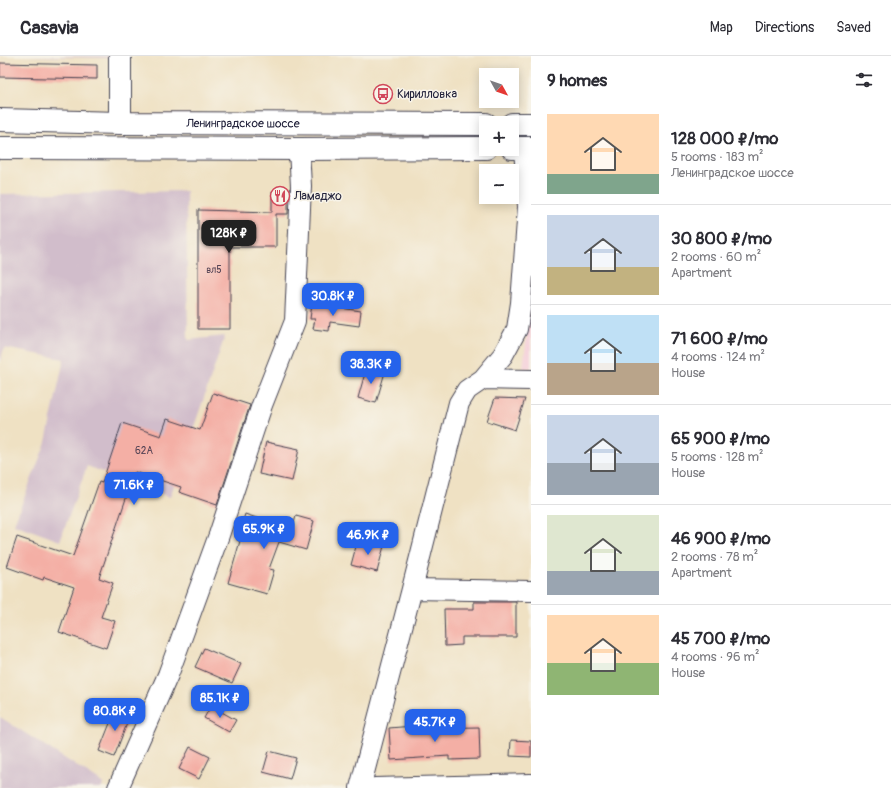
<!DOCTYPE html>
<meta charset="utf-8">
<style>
body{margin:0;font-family:Pangolin,sans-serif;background:#f7f7f7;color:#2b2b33;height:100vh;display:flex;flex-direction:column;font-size:15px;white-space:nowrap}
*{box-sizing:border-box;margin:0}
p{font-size:13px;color:#7c7c81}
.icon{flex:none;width:22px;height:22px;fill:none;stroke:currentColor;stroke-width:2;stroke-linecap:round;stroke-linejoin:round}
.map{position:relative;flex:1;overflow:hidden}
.drawer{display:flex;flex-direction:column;background:#fff;width:360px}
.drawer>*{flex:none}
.needle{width:26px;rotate:130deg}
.tools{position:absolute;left:479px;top:12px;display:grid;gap:8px}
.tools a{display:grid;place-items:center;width:40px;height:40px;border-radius:0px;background:#fff;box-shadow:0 2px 10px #0003;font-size:20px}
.price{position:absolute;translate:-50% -34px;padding:0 9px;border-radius:8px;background:#2563eb;color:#fff;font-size:13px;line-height:26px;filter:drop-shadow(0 1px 2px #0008)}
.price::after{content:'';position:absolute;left:50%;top:24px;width:12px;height:9px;margin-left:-6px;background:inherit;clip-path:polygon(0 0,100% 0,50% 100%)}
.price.current{background:#222;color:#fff}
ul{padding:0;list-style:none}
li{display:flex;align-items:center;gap:12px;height:100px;padding:0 16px}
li+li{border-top:1px solid #e1e1e2}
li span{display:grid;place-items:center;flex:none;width:112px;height:80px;border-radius:0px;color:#555}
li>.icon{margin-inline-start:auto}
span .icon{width:48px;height:48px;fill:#fffc;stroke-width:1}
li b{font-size:17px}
h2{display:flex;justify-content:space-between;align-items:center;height:48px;padding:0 16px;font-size:17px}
header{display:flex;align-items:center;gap:24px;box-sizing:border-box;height:56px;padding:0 20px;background:#fff;border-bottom:1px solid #e1e1e2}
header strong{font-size:19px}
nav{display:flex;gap:22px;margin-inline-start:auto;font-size:14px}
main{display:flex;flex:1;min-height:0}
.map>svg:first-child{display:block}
.built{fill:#f5cfda}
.industrial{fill:#d1bdcb}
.building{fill:#f4afa5}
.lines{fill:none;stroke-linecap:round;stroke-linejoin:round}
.street-casing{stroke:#413f4f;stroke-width:22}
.secondary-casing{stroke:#413f4f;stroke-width:24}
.highway-casing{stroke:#413f4f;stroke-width:24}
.street{stroke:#fff;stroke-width:20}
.secondary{stroke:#fff;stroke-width:22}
.highway{stroke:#fff;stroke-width:22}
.labels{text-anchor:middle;stroke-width:3;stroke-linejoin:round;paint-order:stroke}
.number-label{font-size:10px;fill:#564556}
.poi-label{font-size:12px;fill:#22223b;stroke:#f7f3e8;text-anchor:start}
.street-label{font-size:12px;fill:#22223b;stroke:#f7f3e8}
</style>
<header>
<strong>Casavia</strong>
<nav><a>Map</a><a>Directions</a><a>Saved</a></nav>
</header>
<main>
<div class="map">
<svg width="531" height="732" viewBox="0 0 531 732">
<rect width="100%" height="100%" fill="#f7f3e8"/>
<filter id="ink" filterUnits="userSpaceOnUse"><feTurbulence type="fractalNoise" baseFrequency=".025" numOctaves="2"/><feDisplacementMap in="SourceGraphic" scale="8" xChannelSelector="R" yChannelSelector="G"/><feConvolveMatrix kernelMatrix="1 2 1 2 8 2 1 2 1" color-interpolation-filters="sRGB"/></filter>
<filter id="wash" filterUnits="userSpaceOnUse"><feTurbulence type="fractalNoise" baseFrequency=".012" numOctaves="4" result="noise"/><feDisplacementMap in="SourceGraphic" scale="16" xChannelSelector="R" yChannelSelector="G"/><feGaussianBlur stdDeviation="0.9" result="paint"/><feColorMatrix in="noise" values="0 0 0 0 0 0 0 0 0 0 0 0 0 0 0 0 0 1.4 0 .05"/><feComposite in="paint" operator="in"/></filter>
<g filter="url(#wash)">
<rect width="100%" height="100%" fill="#efe1c3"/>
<path class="built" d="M 531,244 L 531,312 L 523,312 Z"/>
<path class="industrial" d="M 21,0 L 111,0 L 111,2 Z
M 186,135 L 188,284 L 225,280 L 170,441 L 87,410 L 60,485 L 14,468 L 46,386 L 64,303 L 4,292 L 0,306 L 0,138 Z
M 0,661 L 103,727 L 102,732 L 0,732 Z"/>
<g id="blocks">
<path class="building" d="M 0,7 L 97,9 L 97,23 L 0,21 Z
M 272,136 L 288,136 L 288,158 L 276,158 L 276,191 L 230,191 L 230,273 L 198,273 L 198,154 L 272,156 Z
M 312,248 L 361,255 L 359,270 L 330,266 L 329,275 L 313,273 L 315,263 L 310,263 Z
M 367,310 L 385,316 L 376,347 L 358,342 Z
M 213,337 L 250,349 L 217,449 L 179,436 L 181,431 L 135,416 L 99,522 L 113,527 L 101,561 L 115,565 L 106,592 L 59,576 L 74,531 L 44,521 L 43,524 L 7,511 L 17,481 L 73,500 L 99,426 L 102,427 L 122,367 L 161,380 L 167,363 L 200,374 Z
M 495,342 L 525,343 L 515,374 L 487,365 Z
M 266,386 L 299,393 L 292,425 L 259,418 Z
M 245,458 L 292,474 L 296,460 L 314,465 L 306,494 L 279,486 L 269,513 L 274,514 L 267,538 L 228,527 L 240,485 L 237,484 Z
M 358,483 L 384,490 L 377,516 L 351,509 Z
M 474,546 L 516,546 L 516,581 L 462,581 L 462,589 L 445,590 L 444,553 L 474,553 Z
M 204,592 L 241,608 L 232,627 L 195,611 Z
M 211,650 L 236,664 L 229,676 L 204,662 Z
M 116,652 L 131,657 L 114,701 L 99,695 Z
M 425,669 L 425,672 L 479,671 L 480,703 L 449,704 L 449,700 L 391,704 L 389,672 Z
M 511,684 L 531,685 L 531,701 L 510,700 Z
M 190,691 L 210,701 L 199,723 L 179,713 Z
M 269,695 L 296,702 L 290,723 L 263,716 Z"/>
</g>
</g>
<g filter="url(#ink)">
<use href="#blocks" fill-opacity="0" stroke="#413f4f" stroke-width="1"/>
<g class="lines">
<defs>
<path id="street" d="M 483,323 L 503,299 L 517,273 L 521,247 L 528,151 L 524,92
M 531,324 L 483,323 L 467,334 L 459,347 L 412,533 L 531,535
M 118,732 L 168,619 L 219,479 L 262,349 L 295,265 L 301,130 L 299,93
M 360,732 L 412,533
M 375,732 L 531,728"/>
<path id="secondary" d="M 120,67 L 120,0"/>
<g id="highway">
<path id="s1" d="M 0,64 L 120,67 L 486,68"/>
<path d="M 512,68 L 531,68"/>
<path d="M 0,92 L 299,93 L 486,92"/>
<path d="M 512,92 L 531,92"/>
</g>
</defs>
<use href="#street" class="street-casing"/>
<use href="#secondary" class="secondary-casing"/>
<use href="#highway" class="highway-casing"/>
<use href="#street" class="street"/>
<use href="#secondary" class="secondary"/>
<use href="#highway" class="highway"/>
</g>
</g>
<defs>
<symbol id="bus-ring" viewBox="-11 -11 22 22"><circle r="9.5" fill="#f7f3e8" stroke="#d1495b" stroke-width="1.5"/><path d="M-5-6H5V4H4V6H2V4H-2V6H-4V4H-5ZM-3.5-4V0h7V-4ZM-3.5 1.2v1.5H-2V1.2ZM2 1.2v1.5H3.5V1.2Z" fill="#d1495b"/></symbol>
<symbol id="restaurant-ring" viewBox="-11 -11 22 22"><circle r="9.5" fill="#f7f3e8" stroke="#d1495b" stroke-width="1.5"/><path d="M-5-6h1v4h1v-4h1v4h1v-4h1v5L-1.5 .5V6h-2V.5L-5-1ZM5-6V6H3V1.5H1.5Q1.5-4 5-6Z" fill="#d1495b"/></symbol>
</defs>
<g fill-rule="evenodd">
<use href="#bus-ring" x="372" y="27" width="22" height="22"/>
<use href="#restaurant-ring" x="269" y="129" width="22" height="22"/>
</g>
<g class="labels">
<g class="number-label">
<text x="214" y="217">вл5</text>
<text x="144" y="398">62А</text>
</g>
<g class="poi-label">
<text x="397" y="42">Кирилловка</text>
<text x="294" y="144">Ламаджо</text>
</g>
<g class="street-label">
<text dy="4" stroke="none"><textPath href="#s1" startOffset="243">Ленинградское шоссе</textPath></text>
</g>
</g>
</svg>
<div class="tools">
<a><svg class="needle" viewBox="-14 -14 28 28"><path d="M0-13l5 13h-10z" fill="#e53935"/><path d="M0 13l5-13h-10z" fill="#7c7c81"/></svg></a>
<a>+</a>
<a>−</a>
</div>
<b class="price current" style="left:229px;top:198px">128K ₽</b>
<b class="price" style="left:333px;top:261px">30.8K ₽</b>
<b class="price" style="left:371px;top:329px">38.3K ₽</b>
<b class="price" style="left:134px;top:450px">71.6K ₽</b>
<b class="price" style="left:264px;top:494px">65.9K ₽</b>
<b class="price" style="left:368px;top:500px">46.9K ₽</b>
<b class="price" style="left:220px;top:663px">85.1K ₽</b>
<b class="price" style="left:115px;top:676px">80.8K ₽</b>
<b class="price" style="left:435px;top:687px">45.7K ₽</b>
</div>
<section class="drawer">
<h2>9 homes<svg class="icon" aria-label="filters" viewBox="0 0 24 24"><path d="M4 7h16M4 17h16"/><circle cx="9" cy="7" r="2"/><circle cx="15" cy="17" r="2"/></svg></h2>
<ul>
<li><span style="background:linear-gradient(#ffd9b3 75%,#7fa58c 0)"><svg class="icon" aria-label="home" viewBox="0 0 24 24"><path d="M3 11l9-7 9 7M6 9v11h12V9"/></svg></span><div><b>128 000 ₽/mo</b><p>5 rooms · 183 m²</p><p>Ленинградское шоссе</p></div></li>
<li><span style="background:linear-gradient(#c9d6e8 65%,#c2b280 0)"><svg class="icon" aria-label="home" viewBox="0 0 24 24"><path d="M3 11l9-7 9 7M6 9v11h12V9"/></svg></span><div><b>30 800 ₽/mo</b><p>2 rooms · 60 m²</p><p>Apartment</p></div></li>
<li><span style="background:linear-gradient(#bfe0f5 60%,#b9a48a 0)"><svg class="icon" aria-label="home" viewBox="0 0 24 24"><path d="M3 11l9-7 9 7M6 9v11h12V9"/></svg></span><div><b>71 600 ₽/mo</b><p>4 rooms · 124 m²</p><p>House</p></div></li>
<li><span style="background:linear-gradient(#c9d6e8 60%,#9aa5b1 0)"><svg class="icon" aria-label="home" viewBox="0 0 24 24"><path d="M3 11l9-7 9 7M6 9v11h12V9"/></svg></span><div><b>65 900 ₽/mo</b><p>5 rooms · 128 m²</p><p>House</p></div></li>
<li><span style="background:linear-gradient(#dfe7d0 70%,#9aa5b1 0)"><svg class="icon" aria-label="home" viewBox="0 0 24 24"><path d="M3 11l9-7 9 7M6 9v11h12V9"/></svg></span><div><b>46 900 ₽/mo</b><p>2 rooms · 78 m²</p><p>Apartment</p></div></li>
<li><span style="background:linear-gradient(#ffd9b3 60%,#8fb573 0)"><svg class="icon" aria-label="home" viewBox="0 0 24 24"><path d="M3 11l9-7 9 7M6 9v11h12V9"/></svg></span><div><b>45 700 ₽/mo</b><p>4 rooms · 96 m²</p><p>House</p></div></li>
</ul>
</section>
</main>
